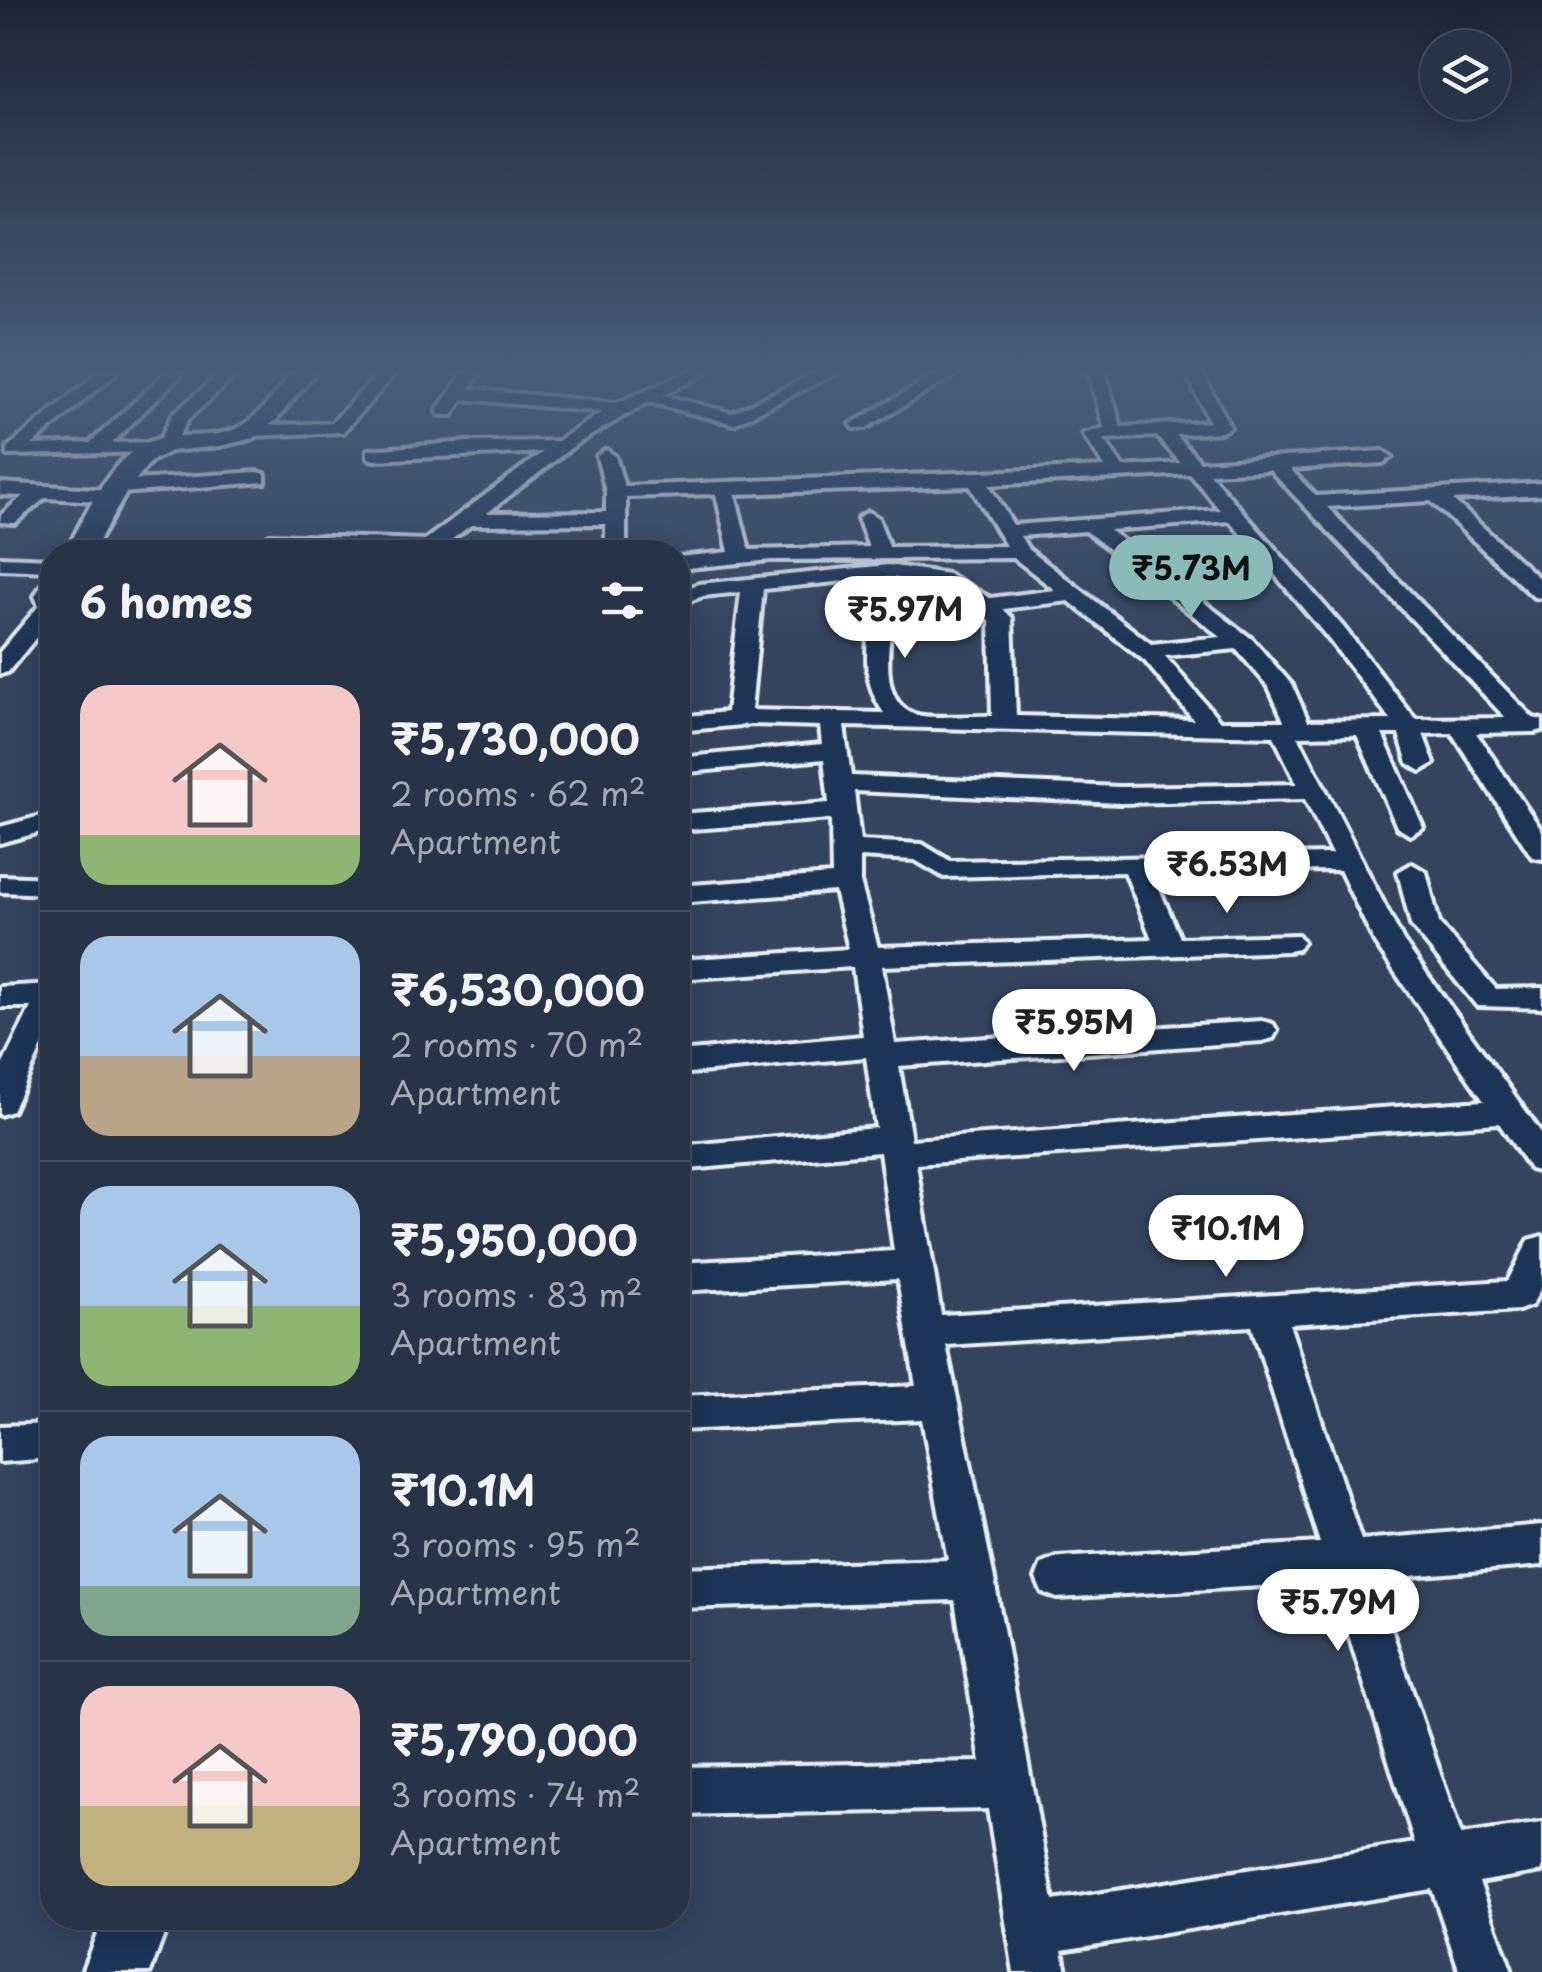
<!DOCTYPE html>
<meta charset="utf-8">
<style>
body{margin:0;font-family:"Playpen Sans",sans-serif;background:#333f52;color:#f1f3f6;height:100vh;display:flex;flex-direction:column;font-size:38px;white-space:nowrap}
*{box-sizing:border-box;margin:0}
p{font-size:32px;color:#a4aab4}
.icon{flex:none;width:55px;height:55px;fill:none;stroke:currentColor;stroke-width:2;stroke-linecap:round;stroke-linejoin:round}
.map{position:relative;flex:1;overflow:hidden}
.side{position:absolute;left:40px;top:540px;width:650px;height:1390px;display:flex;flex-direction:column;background:#273347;border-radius:40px;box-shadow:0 5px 25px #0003,0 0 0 2px #434e60}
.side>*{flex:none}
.fabs{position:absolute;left:1420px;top:30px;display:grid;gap:20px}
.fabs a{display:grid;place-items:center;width:90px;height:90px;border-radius:50%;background:#273347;box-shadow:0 5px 25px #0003,0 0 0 2px #434e60;font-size:50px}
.price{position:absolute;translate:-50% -85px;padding:0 22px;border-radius:35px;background:#fff;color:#222;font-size:32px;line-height:65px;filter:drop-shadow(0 2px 5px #0008)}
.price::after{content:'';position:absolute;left:50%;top:60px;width:30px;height:22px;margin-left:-15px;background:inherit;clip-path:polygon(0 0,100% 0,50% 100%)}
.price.current{background:#8bbbb9;color:#111}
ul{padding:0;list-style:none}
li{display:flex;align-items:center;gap:30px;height:250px;padding:0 40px}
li+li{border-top:2px solid #434e60}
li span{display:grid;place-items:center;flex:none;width:280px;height:200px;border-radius:30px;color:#555}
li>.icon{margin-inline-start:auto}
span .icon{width:120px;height:120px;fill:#fffc;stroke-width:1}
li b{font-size:42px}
h2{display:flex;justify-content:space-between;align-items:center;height:120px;padding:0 40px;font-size:42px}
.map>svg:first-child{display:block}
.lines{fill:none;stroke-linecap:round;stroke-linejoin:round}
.minor-casing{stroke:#e8f1f8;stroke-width:8}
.tertiary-casing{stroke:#e8f1f8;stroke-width:8}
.minor{fill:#1d3557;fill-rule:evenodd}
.tertiary{fill:#1d3557;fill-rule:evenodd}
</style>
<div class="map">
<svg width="1542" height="1972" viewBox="0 0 1542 1972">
<rect width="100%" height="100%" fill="#34445f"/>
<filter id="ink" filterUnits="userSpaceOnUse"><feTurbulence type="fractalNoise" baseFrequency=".01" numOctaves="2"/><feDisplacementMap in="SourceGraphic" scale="20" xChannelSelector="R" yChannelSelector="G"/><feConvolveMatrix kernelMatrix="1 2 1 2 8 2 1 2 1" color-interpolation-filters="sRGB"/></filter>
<g filter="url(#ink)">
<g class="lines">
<defs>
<path id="minor" d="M 98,373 L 116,373 L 32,445 L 90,443 L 166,373 L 183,373 L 112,443 L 159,442 L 173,414 L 221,373 L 239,373 L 187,420 L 173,449 L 158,452 L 8,455 L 8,447 Z
M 379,373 L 396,373 L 343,432 L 251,436 L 242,431 L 251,426 L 332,423 Z
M 463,373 L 479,373 L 469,389 L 617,403 L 686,373 L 707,373 L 663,395 L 732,413 L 816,373 L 837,373 L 734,424 L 648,402 L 576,444 L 487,513 L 606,512 L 606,492 L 597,456 L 606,450 L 615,456 L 624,486 L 1105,467 L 1083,434 L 1104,428 L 1089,373 L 1105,373 L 1121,427 L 1210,422 L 1186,373 L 1202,373 L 1230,427 L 1221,432 L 1176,435 L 1200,462 L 1383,451 L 1392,457 L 1383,463 L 1290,469 L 1316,496 L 1542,483 L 1542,495 L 1453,500 L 1542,581 L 1542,598 L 1534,597 L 1431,501 L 1327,507 L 1533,718 L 1542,720 L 1542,730 L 1534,732 L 1476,733 L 1542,831 L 1542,859 L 1532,857 L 1452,733 L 1423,734 L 1434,763 L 1421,771 L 1408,763 L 1399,734 L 1382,734 L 1423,827 L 1410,835 L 1397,827 L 1357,735 L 1298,736 L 1403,941 L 1542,1134 L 1542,1172 L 1530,1169 L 1499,1123 L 916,1164 L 941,1315 L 1508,1281 L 1529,1240 L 1542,1236 L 1542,1286 L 1532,1305 L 1519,1310 L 1289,1324 L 1361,1540 L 1542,1525 L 1542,1565 L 1374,1579 L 1461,1835 L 1542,1823 L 1542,1871 L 1479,1882 L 1512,1972 L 1460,1972 L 1432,1889 L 1062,1950 L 1066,1972 L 1014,1972 L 988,1809 L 678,1815 L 678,1767 L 981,1762 L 955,1600 L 678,1608 L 678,1568 L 948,1560 L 922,1419 L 678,1430 L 678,1396 L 916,1386 L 898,1279 L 678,1291 L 678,1263 L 894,1251 L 880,1152 L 678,1170 L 678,1146 L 876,1128 L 866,1057 L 678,1074 L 678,1052 L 863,1036 L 853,967 L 678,979 L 678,960 L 849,949 L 835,891 L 678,903 L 678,886 L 832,875 L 831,819 L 678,830 L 678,814 L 829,803 L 824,759 L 678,773 L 678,758 L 822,744 L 820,726 L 752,724 L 678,731 L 678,717 L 727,712 L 741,592 L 703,596 L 678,605 L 678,591 L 699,584 L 888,565 L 948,574 L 990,598 L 1055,590 L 1014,558 L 771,560 L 678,569 L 678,557 L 729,552 L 716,494 L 626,497 L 626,552 L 606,552 L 606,524 L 471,525 L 435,552 L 263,545 L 260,541 L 270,535 L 425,540 L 543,452 L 374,460 L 368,458 L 368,450 L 468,442 L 558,441 L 602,412 L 463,399 L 452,415 L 440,415 L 437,411 ZM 1157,436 L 1181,463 L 1123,467 L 1104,439 ZM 1270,470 L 1506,718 L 1415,719 L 1344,628 L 1209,473 ZM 1190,474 L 1220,510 L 1013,525 L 989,485 ZM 970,486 L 1006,546 L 889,547 L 878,518 L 868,512 L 858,518 L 869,547 L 749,550 L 735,494 ZM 1230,521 L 1328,638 L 1391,720 L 1308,721 L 1292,685 L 1252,639 L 1109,530 ZM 1086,531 L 1221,637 L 1151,644 L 1028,549 L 1020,536 ZM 888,577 C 931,581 958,593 990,620 L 992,716 C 972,715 930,720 914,714 C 877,701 890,641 892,613 L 881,606 L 870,613 C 867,651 861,681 884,713 L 751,710 L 763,589 ZM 1069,601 L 1145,661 L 1194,720 L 1016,716 L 1012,618 L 1003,609 ZM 1236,649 L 1269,687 L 1284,721 L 1220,721 L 1165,656 ZM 844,726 L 1274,736 L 1297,784 L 1120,787 L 851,776 ZM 854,791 L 1120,803 L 1305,799 L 1332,854 L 950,861 L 922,844 L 860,841 ZM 860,857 L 915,860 L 944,877 L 1125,872 L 1152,939 L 878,947 L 860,882 ZM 1340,870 L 1375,943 L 1484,1101 L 911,1140 L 899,1066 L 1262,1041 L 1273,1038 L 1277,1031 L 1273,1024 L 1262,1021 L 895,1044 L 882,966 L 1288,951 L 1298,949 L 1303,942 L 1298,935 L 1180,938 L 1152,872 ZM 1252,1326 L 1320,1543 L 1057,1558 L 1042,1564 L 1036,1578 L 1042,1592 L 1057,1598 L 1332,1582 L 1415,1843 L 1053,1901 L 994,1579 L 946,1345 Z
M 939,373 L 959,373 L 866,428 L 854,428 L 851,424 Z
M 258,472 L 265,474 L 265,482 L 121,493 L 121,500 L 114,502 L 45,498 L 15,523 L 0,522 L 1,515 L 23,496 L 0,495 L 0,483 L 112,490 L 112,483 L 119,481 Z
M 0,557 L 52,559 L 52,571 L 0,569 Z
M 52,601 L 52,618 L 8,672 L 0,674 L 0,652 L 42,602 Z
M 52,813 L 52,829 L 0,843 L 0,827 Z
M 1412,864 L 1426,872 L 1439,923 L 1496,989 L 1542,988 L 1542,1008 L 1477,1006 L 1411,925 L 1398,872 Z
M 0,876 L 52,878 L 52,894 L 0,892 Z
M 52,984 L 52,1025 L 12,1111 L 0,1115 L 0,1070 L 31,1007 L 0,1007 L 0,987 Z
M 52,1424 L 52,1458 L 0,1462 L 0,1426 Z"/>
<path id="tertiary" d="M 292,373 L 315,373 L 276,420 L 254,438 L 220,446 L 171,451 L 151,461 L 129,488 L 92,552 L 66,552 C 83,520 103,473 134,450 C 165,427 205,443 238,428 C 260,417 277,391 292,373 Z
M 52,581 L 52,616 L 42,613 L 35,596 L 42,584 Z
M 103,1918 L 170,1918 L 150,1972 L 82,1972 Z"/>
</defs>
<use href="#minor" class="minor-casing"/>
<use href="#tertiary" class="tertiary-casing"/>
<use href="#minor" class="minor"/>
<use href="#tertiary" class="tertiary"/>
</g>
</g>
<linearGradient id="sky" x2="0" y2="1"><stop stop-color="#1d2534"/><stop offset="0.57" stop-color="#4a5c7a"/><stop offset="1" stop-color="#4a5c7a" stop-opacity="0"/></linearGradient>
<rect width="1542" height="649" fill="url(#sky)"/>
</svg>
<div class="fabs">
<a><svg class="icon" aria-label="layers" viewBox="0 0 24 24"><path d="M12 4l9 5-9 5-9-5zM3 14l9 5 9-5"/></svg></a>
</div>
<b class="price current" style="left:1191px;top:620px">₹5.73M</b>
<b class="price" style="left:905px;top:661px">₹5.97M</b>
<b class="price" style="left:1227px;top:916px">₹6.53M</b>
<b class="price" style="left:1074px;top:1074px">₹5.95M</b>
<b class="price" style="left:1226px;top:1280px">₹10.1M</b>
<b class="price" style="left:1338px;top:1654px">₹5.79M</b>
<section class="side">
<h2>6 homes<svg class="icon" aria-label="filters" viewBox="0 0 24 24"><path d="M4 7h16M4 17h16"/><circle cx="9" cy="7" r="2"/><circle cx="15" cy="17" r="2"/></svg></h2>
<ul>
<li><span style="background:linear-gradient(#f6c9c9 75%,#8fb573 0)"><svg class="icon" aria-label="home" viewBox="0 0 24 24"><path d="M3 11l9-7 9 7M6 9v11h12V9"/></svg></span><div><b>₹5,730,000</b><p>2 rooms · 62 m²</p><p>Apartment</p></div></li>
<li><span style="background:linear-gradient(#a9c7e8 60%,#b9a48a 0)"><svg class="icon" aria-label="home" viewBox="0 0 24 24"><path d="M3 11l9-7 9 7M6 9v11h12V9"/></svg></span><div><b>₹6,530,000</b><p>2 rooms · 70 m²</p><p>Apartment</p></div></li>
<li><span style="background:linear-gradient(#a9c7e8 60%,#8fb573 0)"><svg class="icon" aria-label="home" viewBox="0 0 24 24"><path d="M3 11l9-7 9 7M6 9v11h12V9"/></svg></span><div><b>₹5,950,000</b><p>3 rooms · 83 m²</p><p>Apartment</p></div></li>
<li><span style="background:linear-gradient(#a9c7e8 75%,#7fa58c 0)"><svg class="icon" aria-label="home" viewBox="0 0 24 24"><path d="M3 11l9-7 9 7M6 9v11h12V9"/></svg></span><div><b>₹10.1M</b><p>3 rooms · 95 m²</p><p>Apartment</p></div></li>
<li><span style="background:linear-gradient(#f6c9c9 60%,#c2b280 0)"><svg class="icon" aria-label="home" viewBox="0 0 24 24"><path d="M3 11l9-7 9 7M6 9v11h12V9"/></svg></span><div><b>₹5,790,000</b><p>3 rooms · 74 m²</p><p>Apartment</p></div></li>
</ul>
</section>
</div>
